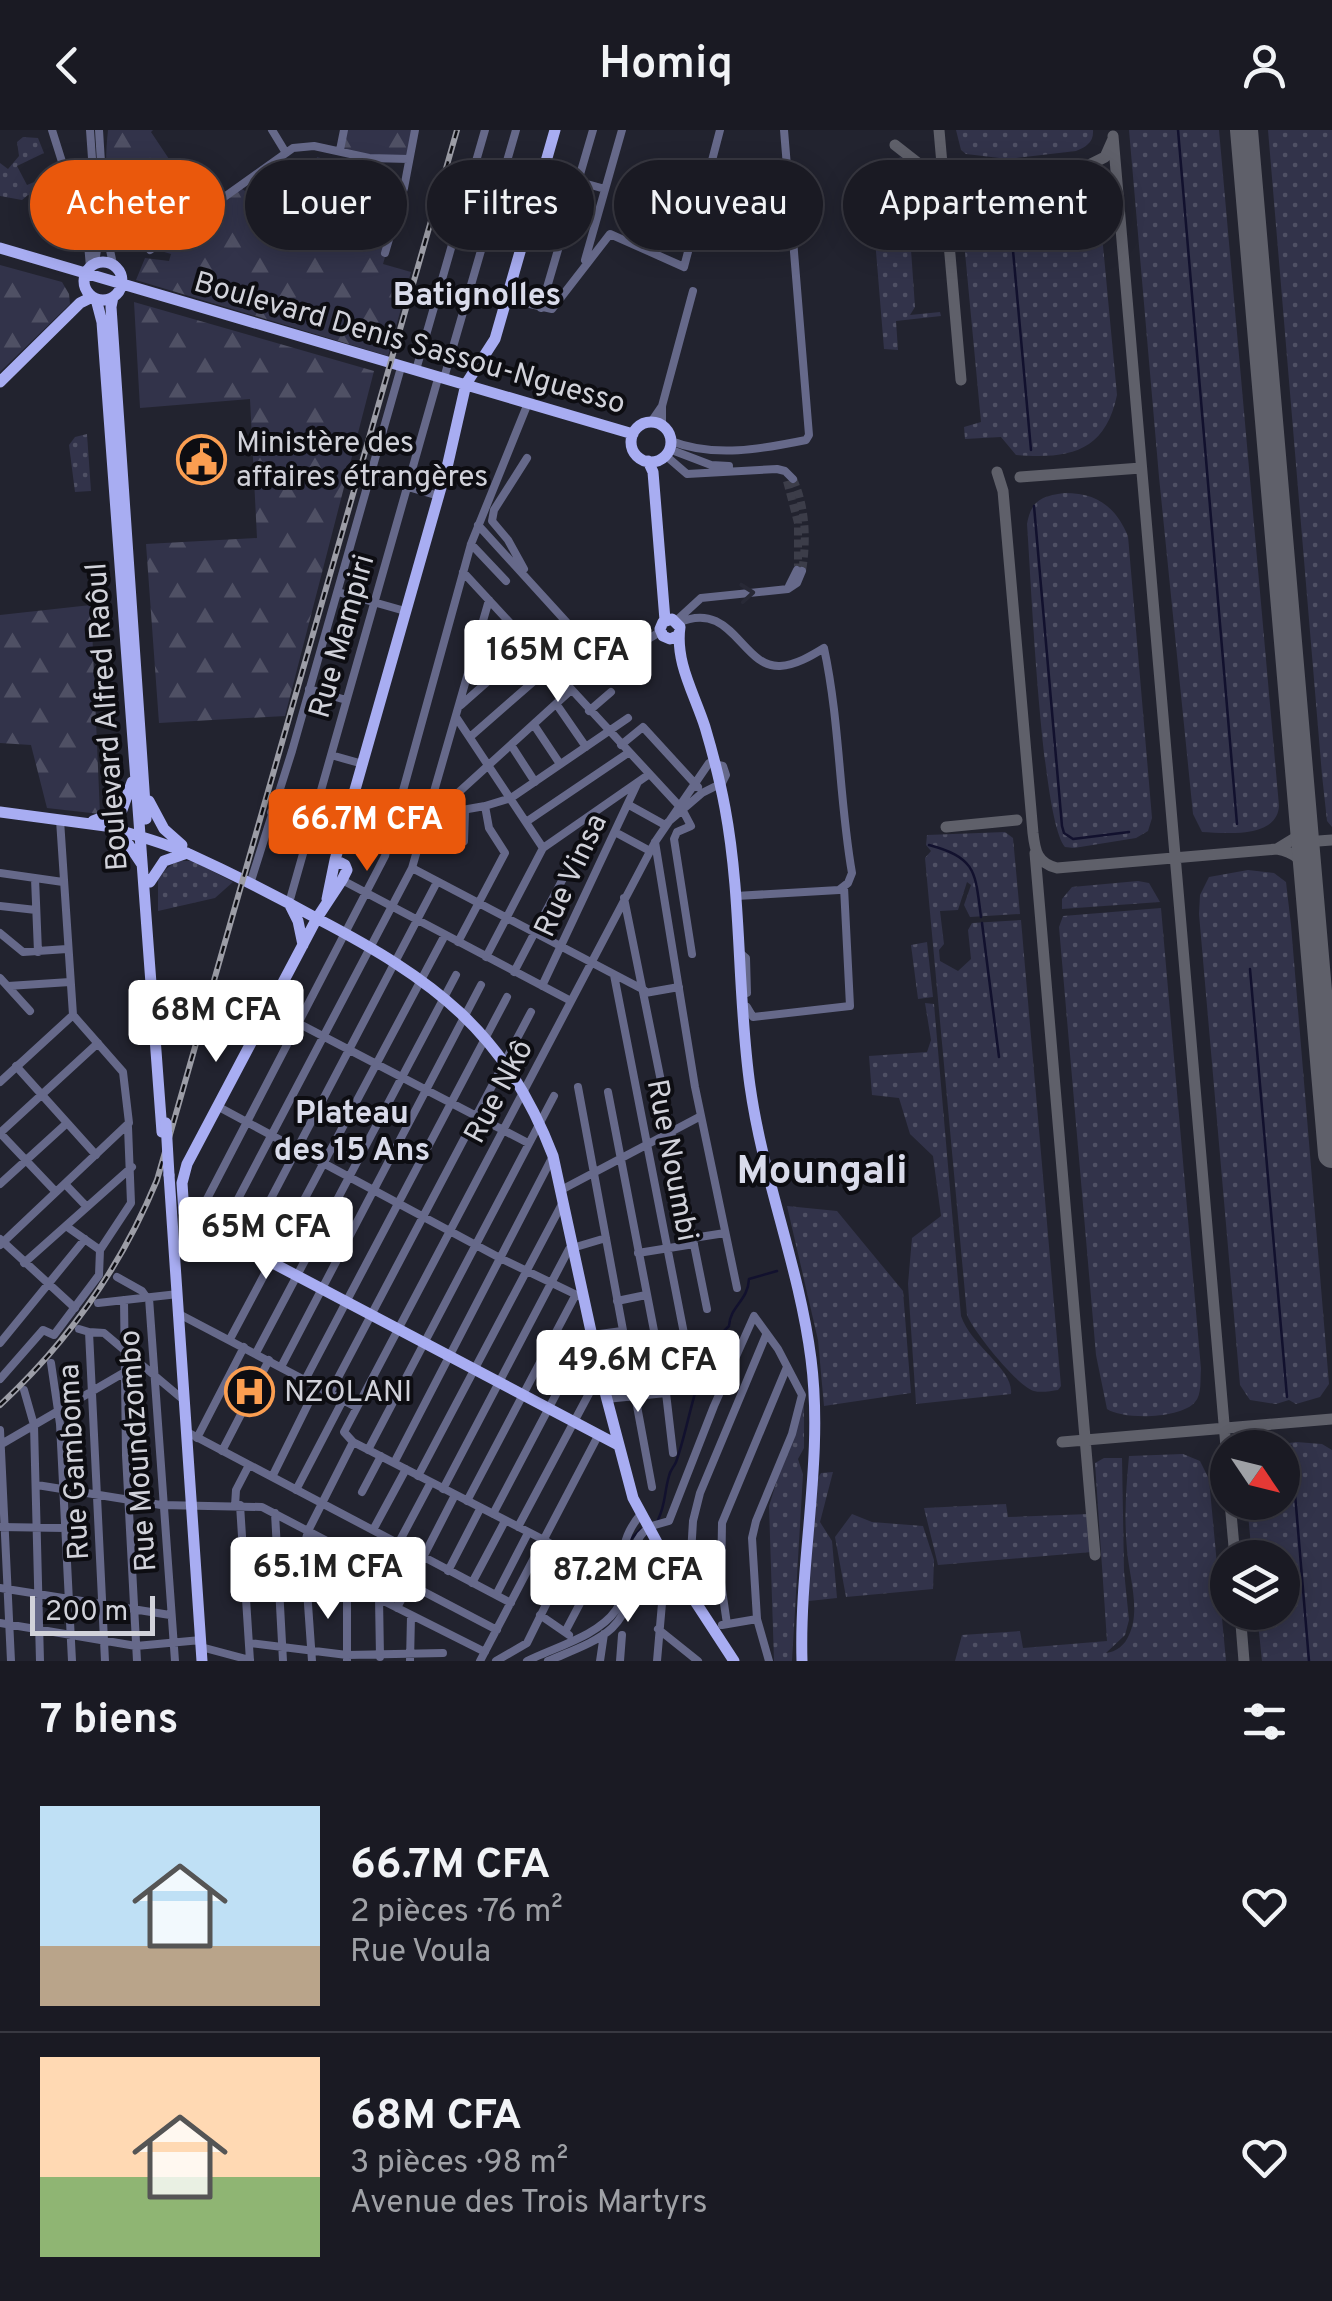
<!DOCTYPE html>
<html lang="fr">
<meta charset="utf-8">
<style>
body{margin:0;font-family:Overpass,sans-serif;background:#272730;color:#f1f3f6;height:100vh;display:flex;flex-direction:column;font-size:38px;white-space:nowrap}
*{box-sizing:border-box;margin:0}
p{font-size:32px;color:#9fa1a6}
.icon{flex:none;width:55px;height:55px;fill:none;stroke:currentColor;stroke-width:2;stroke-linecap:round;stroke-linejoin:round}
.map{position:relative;height:1531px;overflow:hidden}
.drawer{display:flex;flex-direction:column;background:#1a1a23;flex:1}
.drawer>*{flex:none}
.guide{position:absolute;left:30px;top:30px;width:1272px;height:90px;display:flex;gap:20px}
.needle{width:65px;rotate:125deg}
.fabs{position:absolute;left:1210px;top:1300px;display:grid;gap:20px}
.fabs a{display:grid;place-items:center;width:90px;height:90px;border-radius:50%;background:#1a1a23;box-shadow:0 5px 25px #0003,0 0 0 2px #383841;font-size:50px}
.scale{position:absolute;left:30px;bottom:25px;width:125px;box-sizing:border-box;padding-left:10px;border:5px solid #d1d2da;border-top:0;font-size:28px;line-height:35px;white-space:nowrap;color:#d1d2da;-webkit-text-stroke:8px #0d0d12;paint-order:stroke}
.price{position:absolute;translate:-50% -85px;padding:0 22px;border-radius:10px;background:#fff;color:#222;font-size:32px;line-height:65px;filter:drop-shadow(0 2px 5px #0008)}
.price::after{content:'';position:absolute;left:50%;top:60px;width:30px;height:22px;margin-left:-15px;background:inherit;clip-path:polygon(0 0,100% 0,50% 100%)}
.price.selected{background:#ea580c;color:#fff}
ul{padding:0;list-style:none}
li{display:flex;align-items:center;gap:30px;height:250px;padding:0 40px}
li+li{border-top:2px solid #383841}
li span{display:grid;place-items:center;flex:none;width:280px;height:200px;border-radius:0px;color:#555}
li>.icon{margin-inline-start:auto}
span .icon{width:120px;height:120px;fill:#fffc;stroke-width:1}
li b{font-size:42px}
h2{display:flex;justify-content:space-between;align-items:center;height:120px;padding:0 40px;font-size:42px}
.pill{padding:0 35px;border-radius:45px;background:#1a1a23;box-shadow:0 5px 25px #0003,0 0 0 2px #383841;font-size:35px;line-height:90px}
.pill.selected{background:#ea580c;color:#fff}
header{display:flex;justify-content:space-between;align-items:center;height:130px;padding:0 40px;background:#1a1a23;font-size:45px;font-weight:600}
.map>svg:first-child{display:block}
.green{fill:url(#green-dots)}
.forest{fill:url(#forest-firs)}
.pitch{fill:#32334a}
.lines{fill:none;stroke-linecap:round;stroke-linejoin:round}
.stream{stroke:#12112e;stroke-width:2.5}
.taxiway{stroke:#5f606a;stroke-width:11}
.runway{stroke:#5f606a;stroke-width:28}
.minor-tunnel{stroke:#3c3d49;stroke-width:8;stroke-dasharray:8 4;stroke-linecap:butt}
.minor{stroke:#66698a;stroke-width:8}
.major{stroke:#a8adf2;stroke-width:11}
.rail-casing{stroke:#9c9da6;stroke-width:6}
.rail{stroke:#0d0d12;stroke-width:2.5;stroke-dasharray:8;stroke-linecap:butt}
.major-bridge{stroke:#a8adf2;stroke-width:11}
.oneway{stroke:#282936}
.labels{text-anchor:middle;stroke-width:8;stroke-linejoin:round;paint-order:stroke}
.street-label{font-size:30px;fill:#d1d2da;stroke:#0d0d12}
.poi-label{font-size:30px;fill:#d1d2da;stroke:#0d0d12;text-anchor:start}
.neighbourhood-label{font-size:32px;font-weight:bold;fill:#d9dbea;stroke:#0d0d12}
.district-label{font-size:40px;font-weight:bold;fill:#d9dbea;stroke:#0d0d12}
</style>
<header><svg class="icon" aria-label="back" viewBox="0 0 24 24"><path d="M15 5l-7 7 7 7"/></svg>Homiq<svg class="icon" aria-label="person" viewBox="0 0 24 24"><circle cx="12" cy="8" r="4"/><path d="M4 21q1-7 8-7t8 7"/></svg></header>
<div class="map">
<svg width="1332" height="1531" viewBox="0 0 1332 1531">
<defs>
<pattern id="green-dots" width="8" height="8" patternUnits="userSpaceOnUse" patternTransform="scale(2.5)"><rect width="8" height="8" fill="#32334a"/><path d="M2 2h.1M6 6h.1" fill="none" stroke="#4f5064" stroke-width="1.8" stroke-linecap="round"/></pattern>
<pattern id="forest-firs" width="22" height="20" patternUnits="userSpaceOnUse" patternTransform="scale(2.5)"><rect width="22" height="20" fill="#32334a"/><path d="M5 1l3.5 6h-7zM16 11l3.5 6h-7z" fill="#4f5064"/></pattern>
</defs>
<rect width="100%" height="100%" fill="#22232f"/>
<path class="green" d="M 956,0 L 1093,0 C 1094,12 1086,17 1076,21 L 1008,29 L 966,24 L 961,20 Z
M 1129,0 L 1219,0 L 1279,676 C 1277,709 1225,703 1202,702 L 1193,684 L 1159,347 Z
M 1268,0 L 1332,0 L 1332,697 L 1327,691 L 1322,645 Z
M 23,7 L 38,8 L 44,23 L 17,36 L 27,55 L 51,45 L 60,64 L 45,88 L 34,90 L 36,69 L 28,65 L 22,70 L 0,66 L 0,33 L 8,39 L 19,26 L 17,12 Z
M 901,27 L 929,53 L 930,76 L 892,80 L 894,92 L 909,91 L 915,177 L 910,185 L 940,182 L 941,186 L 896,191 L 898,220 L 884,219 L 873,85 L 860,41 L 896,38 L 896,29 Z
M 1075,51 L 1091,55 L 1098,62 L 1117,265 C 1105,323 1068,329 1016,325 L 1001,307 L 965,309 L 964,297 L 981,292 L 964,112 L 967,104 L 985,92 L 990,71 L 1002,61 Z
M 87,304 L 91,361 L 75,362 L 69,315 L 75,307 Z
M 1064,363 C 1097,363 1115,376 1128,406 L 1152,688 L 1148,701 L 1136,708 L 1074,718 L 1065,717 C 1041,690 1031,446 1027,394 C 1031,371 1041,366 1064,363 Z
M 1005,702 L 1013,708 L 1020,784 L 970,787 L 964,775 L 971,755 L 967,752 L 958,780 L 940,781 L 944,814 L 939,820 L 940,831 L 958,841 L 971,829 L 968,800 L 972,793 L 1021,790 L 1061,1256 L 1058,1260 C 1051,1261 1041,1263 1034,1261 C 1018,1257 973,1201 967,1185 L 925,728 L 931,721 L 926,715 L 927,705 Z
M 177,731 L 193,731 L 233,752 L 215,768 L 158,781 L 158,745 Z
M 1248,740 L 1274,743 L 1286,752 L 1291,795 L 1329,1254 L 1320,1267 L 1296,1274 L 1289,1270 L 1276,1274 L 1250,1270 L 1240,1255 L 1199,784 L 1200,765 L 1209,747 Z
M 1138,751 L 1149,753 L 1160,772 L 1062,779 L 1062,769 L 1072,757 Z
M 1161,778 L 1201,1239 C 1200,1249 1202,1265 1195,1272 C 1181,1289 1123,1290 1107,1279 L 1096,1225 L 1059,797 L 1063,786 Z
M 927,812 L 933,867 L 918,869 L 911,815 Z
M 925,873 L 934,874 L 961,1186 C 971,1216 1014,1239 1011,1264 L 916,1274 L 908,1154 L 912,1108 L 941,1086 L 933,1026 L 910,1004 L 899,968 L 872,965 L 869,926 L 927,922 L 931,910 Z
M 787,1076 L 837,1081 L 903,1161 L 911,1263 L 824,1276 L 818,1210 Z
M 804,1263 L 804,1318 L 798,1329 L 803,1344 L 792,1531 L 774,1531 L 769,1376 Z
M 1296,1312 L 1322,1314 L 1332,1320 L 1332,1531 L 1262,1531 L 1257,1483 L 1282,1482 L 1282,1428 L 1252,1427 L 1247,1373 L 1282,1372 L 1282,1318 L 1261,1317 Z
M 1183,1324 L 1200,1331 L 1209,1349 L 1226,1531 L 955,1531 L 962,1505 L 1020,1501 L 1023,1518 L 1107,1511 L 1095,1333 L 1104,1328 L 1122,1328 L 1124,1441 L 1129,1490 L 1125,1505 L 1106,1523 C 1116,1522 1125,1515 1129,1505 C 1141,1480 1129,1446 1127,1420 C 1124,1389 1126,1357 1129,1326 Z
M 833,1342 L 820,1392 L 832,1411 L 837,1468 L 809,1471 L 808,1434 L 816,1351 L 821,1343 Z
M 1006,1374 L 1008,1387 L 1089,1384 L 1092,1422 L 938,1435 L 924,1378 Z
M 852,1384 L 872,1392 L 923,1396 L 934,1430 L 933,1459 L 846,1467 L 835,1407 Z"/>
<path class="forest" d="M 108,0 L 153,0 L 151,2 L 201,77 L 211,77 L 239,57 L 259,70 L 254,89 L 314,105 L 339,59 L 352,62 L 351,95 L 391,106 L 383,134 L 411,142 L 388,226 L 136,150 L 145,128 L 169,131 L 171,124 C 107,109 102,57 108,0 Z
M 344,0 L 414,0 L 409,29 L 376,28 L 340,20 Z
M 0,135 L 62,152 L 69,164 L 70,174 L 0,242 Z
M 134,172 L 374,241 L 285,586 L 159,593 L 146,414 L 257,408 L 250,269 L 140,278 Z
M 91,475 L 100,684 L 47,678 L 31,615 L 0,613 L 0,485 Z"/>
<path class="pitch" d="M 317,27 L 343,34 L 331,82 L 305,76 Z"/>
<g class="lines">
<path class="stream" d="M 1178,0 L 1237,694
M 1008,65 L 1031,320
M 1034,376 L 1062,696 L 1064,703 L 1073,709 L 1129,702
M 929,715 C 977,728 975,742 981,787
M 982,793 L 999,927
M 1250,839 L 1287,1267
M 1291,1316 L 1309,1531
M 658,1390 C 666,1373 664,1363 669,1346 C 670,1340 674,1337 676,1332 C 691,1292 696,1226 729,1196 C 730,1176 748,1171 749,1149 L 777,1141
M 628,1412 L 641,1399"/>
<path class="taxiway" d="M 939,0 L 961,250
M 1113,6 L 1228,1340
M 895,15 L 932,44 L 949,48 L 1087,36 L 1105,27 L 1113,9
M 997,342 L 1003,361 L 1033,703 C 1035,721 1037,733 1057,738 L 1277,719 L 1295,708 L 1303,690
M 1020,347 L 1141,338
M 946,697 L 1017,690
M 1305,712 L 1332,710
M 1277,719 C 1295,722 1304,731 1308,748
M 1035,723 L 1095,1425
M 1062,1312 L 1332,1289
M 1230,1372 L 1235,1428
M 1240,1482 L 1244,1531"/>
<path class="runway" d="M 1244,0 L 1332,1024"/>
<path class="minor-tunnel" d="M 793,349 C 806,377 807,411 802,441
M 787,351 L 798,393 L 798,436"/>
<path class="minor" d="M 52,0 L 88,114 L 90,137
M 90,0 L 98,113 L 95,133
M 99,0 L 105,97 L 113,134
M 272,0 L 286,23
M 340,20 L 344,0
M 544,42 L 605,59
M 462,83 L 527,101
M 150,120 L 293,18 L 314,16 L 369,28 L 409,29
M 385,123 L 404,58 L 415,0
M 585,130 L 622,0
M 507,169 L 552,179 L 610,104 L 684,137 L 720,0
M 541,178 L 593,0
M 416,240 L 485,0
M 444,248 L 516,0
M 651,292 L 662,276
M 662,296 L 662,276 L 693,161
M 671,311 C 714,328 762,319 806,310 L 809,305 L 784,0
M 669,319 L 711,335 L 729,336
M 665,325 L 687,344 L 777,339 L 785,341 L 793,349
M 370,346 L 439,366
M 478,395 L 601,530 L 614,529 L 660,502
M 471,414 L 506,451
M 524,439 L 508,410 L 492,391 L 494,380 L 527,328
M 463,442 L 682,679 L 691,696 L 677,702 L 674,709 L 692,824
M 789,456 L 797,440
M 338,462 L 405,481
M 676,491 L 701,468 L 788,459 L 797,453 L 802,441
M 678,493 C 733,468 741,538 780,536 C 796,535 811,526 824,518 C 840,592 839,669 852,743 L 848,753 L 839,760 L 736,766
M 553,542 L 573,523
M 309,559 L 346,570
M 461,575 L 529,515
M 557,575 L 586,617
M 589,581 L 611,562
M 456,587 L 543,718
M 534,595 L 560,634
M 470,607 L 549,538
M 511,615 L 535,652
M 621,615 L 643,597 L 698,657
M 331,625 L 363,634
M 629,675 L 665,695
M 271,682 L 312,693
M 437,682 L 570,561
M 428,686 L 485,676 L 511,668 L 628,588
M 526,692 L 628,623
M 615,702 L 650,721
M 464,711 L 465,680
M 655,712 L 695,957 L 737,1158
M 412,738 L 644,860
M 0,743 L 63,752
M 35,748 L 38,822
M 342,750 L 571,871
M 250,754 L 292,621 L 400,241
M 624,768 L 707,1179
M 289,773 L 437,252
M 0,776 L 36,780
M 0,803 L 23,822 L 67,819
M 458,812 L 505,723 L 489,698 L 485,676
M 739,822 L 746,828 L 747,863
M 486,827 L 543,718 L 648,645
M 514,842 L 578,720
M 614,845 L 688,1224
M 0,848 L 30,881
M 8,856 L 70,852
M 542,856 L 637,654
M 645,863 L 679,857
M 747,877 L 753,887 L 850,876 L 844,757
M 269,878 L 528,1013
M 16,936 L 96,1025
M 0,952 L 73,885
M 578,957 L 652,1357
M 608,962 L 666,1263 L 673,1323
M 217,976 L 500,1128 L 585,1169
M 0,1003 L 98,913
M 0,1003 L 56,1062
M 0,1054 L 67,993
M 65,1054 L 87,1077
M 563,1059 L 701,986
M 195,1092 L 385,726 L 471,414 L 526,278
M 66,1096 L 100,1120
M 219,1105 L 412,738 L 489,470
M 693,1108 L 725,1103
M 0,1109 L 75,1178
M 0,1115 L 129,993 L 123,942 L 73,885 L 60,690
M 245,1118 L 437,752
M 638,1123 L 694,1114
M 24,1133 L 132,1037
M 117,1147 L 142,1161 L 147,1168
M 149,1168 L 175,1531
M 124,1170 L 126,1325 L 137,1531
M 617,1171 L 646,1165
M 98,1173 L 178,1164
M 179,1184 L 356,1277
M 79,1199 L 89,1202 L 105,1531
M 89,1202 L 104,1203 L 180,1267
M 592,1205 L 622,1201
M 230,1209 L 445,805
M 0,1213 L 85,1109
M 256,1223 L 456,845
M 51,1233 L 60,1294 L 72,1531
M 281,1237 L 481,855
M 0,1249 L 43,1200 L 54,1205 L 99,1145 L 100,1120 L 131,1073 L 128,997
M 305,1250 L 507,867
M 24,1260 L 34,1295 L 40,1531
M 330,1263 L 531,882
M 606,1269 L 666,1263
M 0,1300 L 11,1531
M 187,1302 L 511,1473
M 197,1308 L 244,1217
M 0,1315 L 125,1242
M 368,1320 L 554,966
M 222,1321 L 269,1230
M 394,1333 L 553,1026
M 418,1346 L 563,1072
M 272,1347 L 317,1256
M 37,1355 L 161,1375 L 262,1377 L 497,1500
M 443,1359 L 569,1119 L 606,1108
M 296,1360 L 343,1270
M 362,1362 L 381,1326
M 467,1371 L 575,1166
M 240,1375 L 250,1531
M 235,1376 L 236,1360 L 249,1335
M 275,1383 L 283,1531
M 493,1384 L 591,1198
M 0,1397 L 65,1398
M 518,1397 L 600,1243
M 648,1397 L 669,1391 L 714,1276 L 754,1186 L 778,1219 L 802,1265 L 792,1304 L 756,1391 L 752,1408 L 757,1489 L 769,1531
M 373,1400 L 406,1339
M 398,1414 L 431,1352
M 304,1431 L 485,1522
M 448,1441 L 480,1379
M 680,1447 L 690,1441 L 693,1391 L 700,1363 L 766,1205
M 347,1453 L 347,1531
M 472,1453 L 505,1391
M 623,1455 L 544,1410 L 353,1312 L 344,1302 L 655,712 L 709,633 L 723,636 L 726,645 L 722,653 L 702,663 L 667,693
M 0,1458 L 170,1485
M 496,1465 L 528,1403
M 379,1468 L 380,1527
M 397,1478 L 455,1365
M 540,1485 L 569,1505
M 0,1493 L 136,1516 L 201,1510
M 727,1494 L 721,1453 L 722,1393 L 787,1237
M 722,1495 L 757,1489
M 658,1499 L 698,1531
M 565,1502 L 597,1441
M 250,1513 L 347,1525 L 443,1523
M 201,1517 L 250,1530
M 312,1531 L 304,1417 L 308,1401 L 353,1312
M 410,1531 L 411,1486
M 480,1531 L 599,1304
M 496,1531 L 527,1513 L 570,1426
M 527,1531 C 555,1517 598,1506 616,1480 C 635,1452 607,1423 641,1384
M 548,1531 C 568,1522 596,1513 612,1498 C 647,1464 618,1417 649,1398
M 600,1531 L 604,1504
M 620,1531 L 622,1505
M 657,1531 L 666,1427"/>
<path class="major" d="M 0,118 L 633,304
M84 151a19 19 0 1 1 38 0a19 19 0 1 1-38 0Z
M 113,167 L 111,177 L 146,689
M 96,169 L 102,192 L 162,1002
M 0,252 L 80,173 L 92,167
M631 312a20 20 0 1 1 40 0a20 20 0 1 1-40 0Z
M 648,331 L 653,342 L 665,490
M 677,506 L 670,509 L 663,506 L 660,499 L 663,492 L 672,489 L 680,497 C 675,532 694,563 705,597 C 713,624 720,651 725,678 C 742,769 737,864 750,956 C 763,1049 799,1136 811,1229 C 824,1330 799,1430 802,1531
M 149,671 L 164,699 L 182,715
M 0,682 L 113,697
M 93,691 L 122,680 L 132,652
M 109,697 C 136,706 163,712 189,724 C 233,744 276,766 318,789 C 433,849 505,901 553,1026 L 600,1243 L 633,1368 L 659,1416 L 734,1531
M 114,702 L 129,715 L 141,733
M 335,730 L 345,735 L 347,740 L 342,750 L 317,788 L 187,1034 L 182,1053 L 184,1083 L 195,1092 L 618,1315
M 150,752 L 164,731 L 187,723
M 327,769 L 335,730 L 448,333 L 466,254 L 495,209 L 555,0
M 289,773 L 298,791 L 303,815
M 169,1045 L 202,1531"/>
<defs>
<path id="rail" d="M 0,1275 C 69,1211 121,1137 157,1050 L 457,0"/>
</defs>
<use href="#rail" class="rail-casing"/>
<use href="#rail" class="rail"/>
<path class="major-bridge" d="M 166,993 L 169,1045"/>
</g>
<defs><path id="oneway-chevron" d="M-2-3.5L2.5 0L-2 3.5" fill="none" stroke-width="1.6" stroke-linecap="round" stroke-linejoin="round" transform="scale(2.5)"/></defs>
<use class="oneway" href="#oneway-chevron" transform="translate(747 463) rotate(-5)"/>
<defs>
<symbol id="civic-ring" viewBox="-11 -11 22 22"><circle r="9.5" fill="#0d0d12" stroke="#fb9e51" stroke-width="1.5"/><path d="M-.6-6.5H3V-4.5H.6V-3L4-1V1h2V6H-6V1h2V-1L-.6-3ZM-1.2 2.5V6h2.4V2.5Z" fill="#fb9e51"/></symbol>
<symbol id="hospital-ring" viewBox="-11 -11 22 22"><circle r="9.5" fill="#0d0d12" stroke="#fb9e51" stroke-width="1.5"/><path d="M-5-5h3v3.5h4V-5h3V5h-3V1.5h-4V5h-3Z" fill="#fb9e51"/></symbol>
</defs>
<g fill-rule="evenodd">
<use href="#civic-ring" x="174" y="302" width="55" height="55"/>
<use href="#hospital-ring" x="222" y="1234" width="55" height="55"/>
</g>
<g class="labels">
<g class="street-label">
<text transform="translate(410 212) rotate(16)" y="10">Boulevard Denis Sassou-Nguesso</text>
<text transform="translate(341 506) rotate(-74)" y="10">Rue Mampiri</text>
<text transform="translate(106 587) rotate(-94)" y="10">Boulevard Alfred Raôul</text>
<text transform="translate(570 745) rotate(-65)" y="10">Rue Vinsa</text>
<text transform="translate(498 961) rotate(-62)" y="10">Rue Nkô</text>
<text transform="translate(673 1030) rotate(79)" y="10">Rue Noumbi</text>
<text transform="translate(137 1321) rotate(-94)" y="10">Rue Moundzombo</text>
<text transform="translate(73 1332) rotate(-93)" y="10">Rue Gamboma</text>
</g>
<g class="poi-label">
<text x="236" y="322">Ministère des<tspan x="236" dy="34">affaires étrangères</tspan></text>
<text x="284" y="1271">NZOLANI</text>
</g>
<g class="neighbourhood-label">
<text x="477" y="175">Batignolles</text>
<text x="352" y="993">Plateau<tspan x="352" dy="37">des 15 Ans</tspan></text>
</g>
<g class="district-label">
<text x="822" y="1053">Moungali</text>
</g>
</g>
</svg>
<div class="fabs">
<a><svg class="needle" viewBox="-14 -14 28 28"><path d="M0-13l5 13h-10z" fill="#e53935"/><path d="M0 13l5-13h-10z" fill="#9fa1a6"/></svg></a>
<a><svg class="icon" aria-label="layers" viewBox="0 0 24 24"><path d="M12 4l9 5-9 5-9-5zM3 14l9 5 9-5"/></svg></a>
</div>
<div class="scale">200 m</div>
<b class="price" style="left:558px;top:575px">165M CFA</b>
<b class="price selected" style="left:367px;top:744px">66.7M CFA</b>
<b class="price" style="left:216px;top:935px">68M CFA</b>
<b class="price" style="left:266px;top:1152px">65M CFA</b>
<b class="price" style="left:638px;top:1285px">49.6M CFA</b>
<b class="price" style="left:328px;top:1492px">65.1M CFA</b>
<b class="price" style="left:628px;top:1495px">87.2M CFA</b>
<div class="guide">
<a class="pill selected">Acheter</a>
<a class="pill">Louer</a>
<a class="pill">Filtres</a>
<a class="pill">Nouveau</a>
<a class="pill">Appartement</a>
</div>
</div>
<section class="drawer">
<h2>7 biens<svg class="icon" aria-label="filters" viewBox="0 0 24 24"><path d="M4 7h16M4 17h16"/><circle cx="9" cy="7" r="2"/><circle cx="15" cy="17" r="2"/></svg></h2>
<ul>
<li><span style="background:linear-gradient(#bfe0f5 70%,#b9a48a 0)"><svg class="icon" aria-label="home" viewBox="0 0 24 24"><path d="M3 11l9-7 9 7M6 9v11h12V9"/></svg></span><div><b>66.7M CFA</b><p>2 pièces · 76 m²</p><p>Rue Voula</p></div><svg class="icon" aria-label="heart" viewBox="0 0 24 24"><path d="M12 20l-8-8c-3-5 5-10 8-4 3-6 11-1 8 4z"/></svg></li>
<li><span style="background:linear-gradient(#ffd9b3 60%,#8fb573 0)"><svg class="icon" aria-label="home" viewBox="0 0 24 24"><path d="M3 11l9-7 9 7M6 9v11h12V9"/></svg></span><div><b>68M CFA</b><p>3 pièces · 98 m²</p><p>Avenue des Trois Martyrs</p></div><svg class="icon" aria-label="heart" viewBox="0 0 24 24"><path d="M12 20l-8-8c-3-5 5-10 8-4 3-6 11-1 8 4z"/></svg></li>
</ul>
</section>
